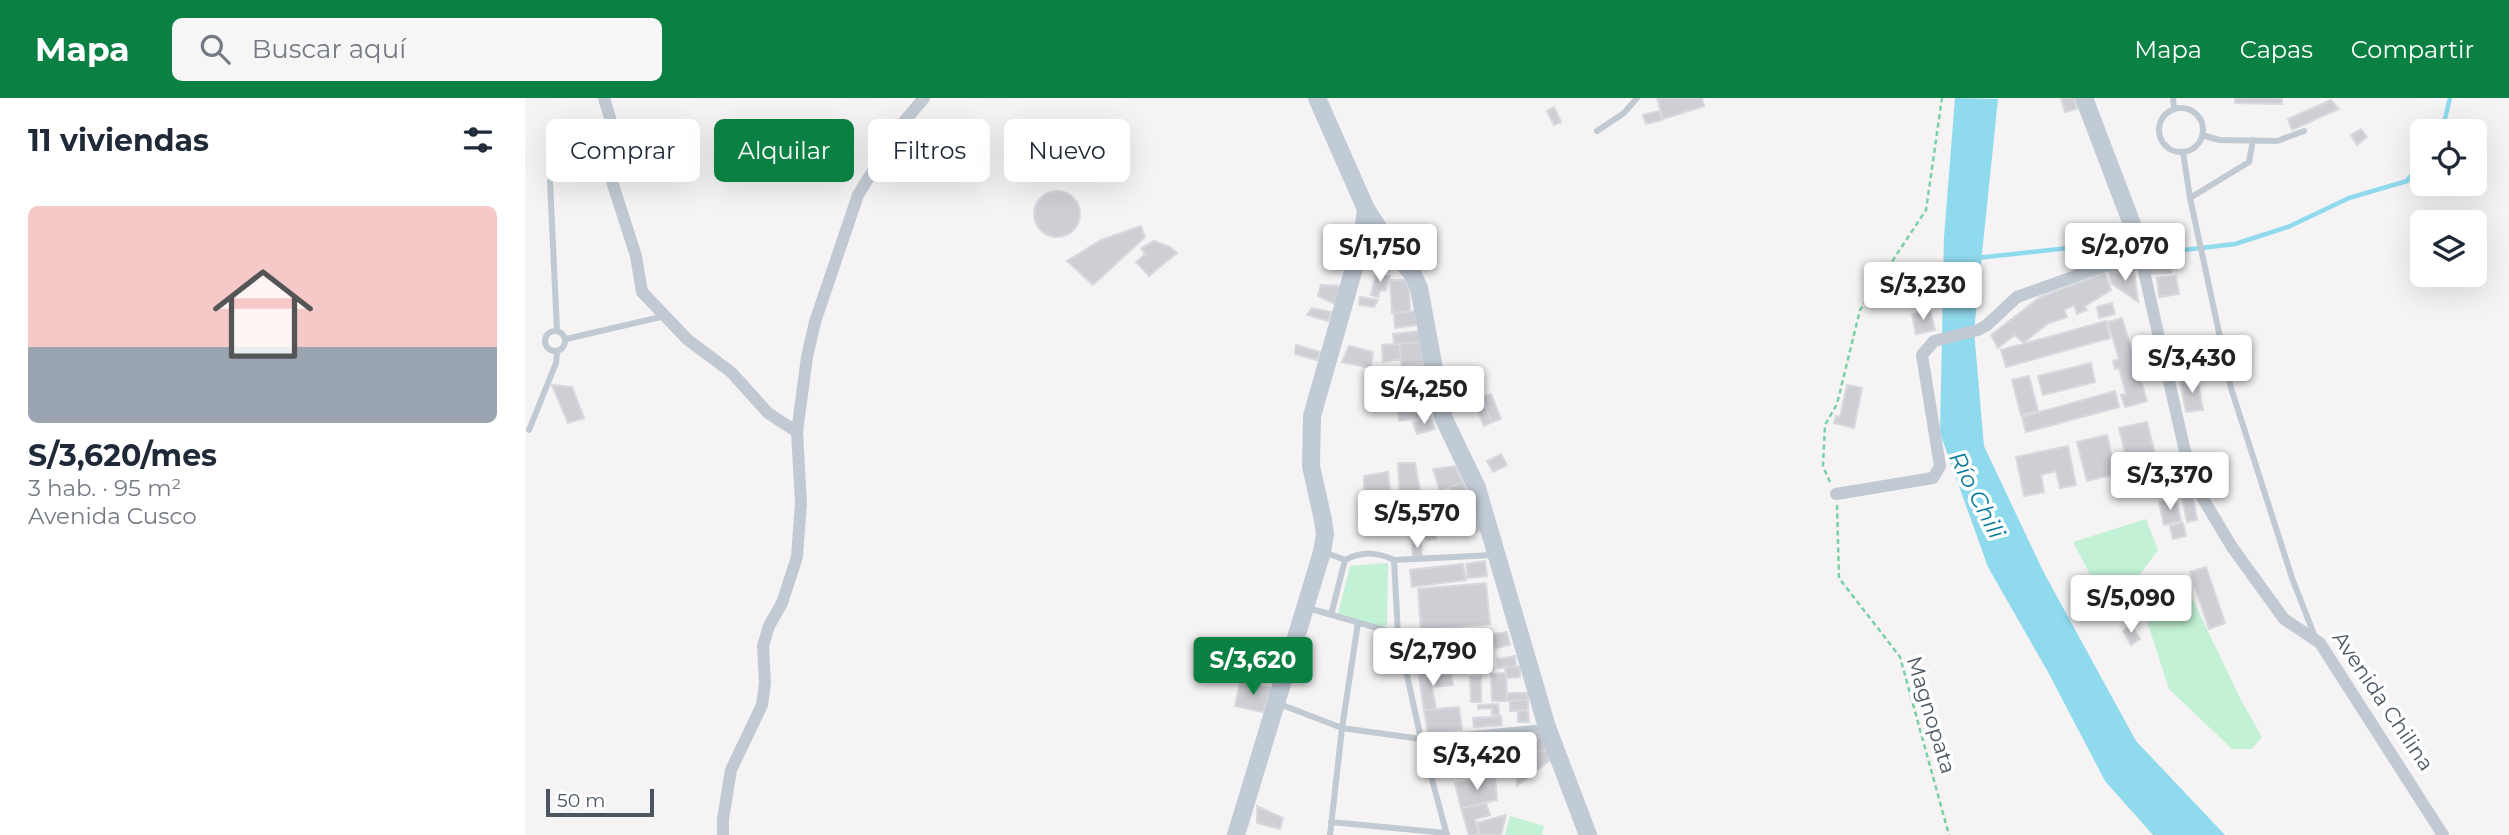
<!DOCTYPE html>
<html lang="es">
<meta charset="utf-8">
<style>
body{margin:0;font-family:Montserrat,sans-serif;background:#f6f6f7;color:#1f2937;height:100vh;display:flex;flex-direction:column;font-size:26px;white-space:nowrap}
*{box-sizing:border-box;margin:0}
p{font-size:23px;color:#747a83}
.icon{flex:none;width:38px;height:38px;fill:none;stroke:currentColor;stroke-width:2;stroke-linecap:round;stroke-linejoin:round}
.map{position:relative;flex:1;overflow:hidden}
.sheet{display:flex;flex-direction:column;background:#fff;width:525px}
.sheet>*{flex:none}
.hud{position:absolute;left:21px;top:21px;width:665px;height:63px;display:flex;gap:14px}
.controls{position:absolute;left:1885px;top:21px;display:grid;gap:14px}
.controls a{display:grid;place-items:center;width:77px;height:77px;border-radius:10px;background:#fff;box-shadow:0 7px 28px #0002;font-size:35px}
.scale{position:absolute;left:21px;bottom:18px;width:108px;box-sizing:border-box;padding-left:7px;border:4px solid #4a5661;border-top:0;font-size:19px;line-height:24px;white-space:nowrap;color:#4a5661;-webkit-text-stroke:5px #fff;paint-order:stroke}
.price{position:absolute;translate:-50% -60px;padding:0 16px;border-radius:7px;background:#fff;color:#222;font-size:23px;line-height:46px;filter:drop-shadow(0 2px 4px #0008)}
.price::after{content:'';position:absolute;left:50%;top:42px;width:21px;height:16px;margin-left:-10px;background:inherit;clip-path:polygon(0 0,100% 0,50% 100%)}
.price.on{background:#0b8043;color:#fff}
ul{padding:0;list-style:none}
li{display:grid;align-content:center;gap:14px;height:371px;padding:0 28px}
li+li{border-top:2px solid #e0e1e3}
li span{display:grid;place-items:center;height:217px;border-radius:10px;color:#555}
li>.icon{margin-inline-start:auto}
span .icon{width:126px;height:126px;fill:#fffc;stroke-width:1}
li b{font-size:30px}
h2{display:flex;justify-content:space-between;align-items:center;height:84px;padding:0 28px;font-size:30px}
.chip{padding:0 24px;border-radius:10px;background:#fff;box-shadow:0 7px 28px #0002;font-size:24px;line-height:63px}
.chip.on{background:#0b8043;color:#fff}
header{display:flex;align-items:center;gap:42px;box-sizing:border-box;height:98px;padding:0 35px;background:#0b8043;color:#fff}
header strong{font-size:33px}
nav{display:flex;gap:38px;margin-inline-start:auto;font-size:24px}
.search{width:490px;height:63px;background:#f6f6f7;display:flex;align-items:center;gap:18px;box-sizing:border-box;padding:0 24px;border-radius:10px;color:#747a83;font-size:26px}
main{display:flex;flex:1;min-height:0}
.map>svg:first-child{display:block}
.green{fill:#c3f1d5}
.water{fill:#90daee}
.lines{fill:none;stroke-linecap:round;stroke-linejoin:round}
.stream{stroke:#90daee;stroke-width:4.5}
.building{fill:#cdcfd5;stroke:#d7d9de;stroke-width:2}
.path{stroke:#7ad0a6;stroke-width:2.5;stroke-dasharray:5 3.5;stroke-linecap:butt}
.lane{stroke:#c1cad2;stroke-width:6}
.street{stroke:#c1cad2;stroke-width:12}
.secondary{stroke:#c1cbd6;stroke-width:18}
.labels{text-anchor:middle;stroke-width:7;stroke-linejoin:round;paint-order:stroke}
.street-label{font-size:21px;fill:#4a5661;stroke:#fff}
.water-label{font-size:23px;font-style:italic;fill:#0c7c9b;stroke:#fff}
</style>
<header>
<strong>Mapa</strong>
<div class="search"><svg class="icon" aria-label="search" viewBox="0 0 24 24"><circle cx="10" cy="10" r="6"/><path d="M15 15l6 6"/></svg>Buscar aquí</div>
<nav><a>Mapa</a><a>Capas</a><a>Compartir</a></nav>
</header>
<main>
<section class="sheet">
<h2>11 viviendas<svg class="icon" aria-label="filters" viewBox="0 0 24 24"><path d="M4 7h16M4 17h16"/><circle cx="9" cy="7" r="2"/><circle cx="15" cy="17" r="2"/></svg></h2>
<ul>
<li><span style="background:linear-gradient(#f6c9c9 65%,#9aa5b1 0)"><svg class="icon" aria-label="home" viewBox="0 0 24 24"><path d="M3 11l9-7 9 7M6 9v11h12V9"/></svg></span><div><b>S/3,620/mes</b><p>3 hab. · 95 m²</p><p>Avenida Cusco</p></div></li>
</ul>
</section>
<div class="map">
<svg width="1984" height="737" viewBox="0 0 1984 737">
<rect width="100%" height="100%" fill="#f5f3f3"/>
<path class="green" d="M 1621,421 L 1633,452 L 1595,503 L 1579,503 L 1548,444 Z
M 863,465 L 862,526 L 859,529 L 813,516 L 825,468 Z
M 1656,477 L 1716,602 L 1737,639 L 1727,651 L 1707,651 L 1644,591 L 1618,511 Z
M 985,718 L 1019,728 L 1017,737 L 980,737 Z"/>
<path class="water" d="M 1430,0 L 1473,1 L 1449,233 L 1459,348 L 1518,473 L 1611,643 L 1700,737 L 1628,737 L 1580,683 L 1523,574 L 1463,469 L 1415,335 L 1419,139 Z"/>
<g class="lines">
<path class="stream" d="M 1917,33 L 1925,0
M 1452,160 L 1599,144 L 1641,154 L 1710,146 L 1763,129 L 1824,100 L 1882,83 L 1897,64"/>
</g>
<path class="building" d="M 1132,0 L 1177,0 L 1179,8 L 1138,21 Z
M 1536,0 L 1549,0 L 1552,11 L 1540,14 Z
M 1710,0 L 1757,0 L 1757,6 L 1710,5 Z
M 1806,2 L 1814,11 L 1767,32 L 1763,21 Z
M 1029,9 L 1036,24 L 1029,27 L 1022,13 Z
M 1134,13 L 1137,22 L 1121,26 L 1118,17 Z
M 1836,31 L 1842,39 L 1832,47 L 1826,37 Z
M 62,32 L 70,33 L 70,46 L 78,46 L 76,62 L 71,66 L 62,58 L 58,62 L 71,72 L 70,78 L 51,79 L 51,70 L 55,66 L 51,59 L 45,63 L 36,54 L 41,51 L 41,35 L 54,35 L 55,43 L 61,43 Z
M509 116a23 23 0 1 1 46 0a23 23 0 1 1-46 0Z
M 616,128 L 620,139 L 568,187 L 542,163 L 576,142 Z
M 629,143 L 645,149 L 652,155 L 624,178 L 611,164 L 620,156 L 616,150 Z
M 1606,150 L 1607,161 L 1582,162 L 1581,151 Z
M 1645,156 L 1646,175 L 1622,176 L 1621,158 Z
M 1609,172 L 1613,204 L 1586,185 L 1584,175 Z
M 1580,175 L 1586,192 L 1560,208 L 1562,212 L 1552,216 L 1549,207 L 1539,212 L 1542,219 L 1522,226 L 1498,245 L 1490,237 L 1473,250 L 1466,237 L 1515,199 Z
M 851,176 L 865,178 L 861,192 L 855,193 L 853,199 L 846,197 Z
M 1651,178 L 1654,196 L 1634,199 L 1632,180 Z
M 865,182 L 880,182 L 884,191 L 885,213 L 867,215 Z
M 796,187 L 815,188 L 810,206 L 793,198 Z
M 835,199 L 853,202 L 849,209 L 834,207 Z
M 1587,205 L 1590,216 L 1574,220 L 1572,209 Z
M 787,210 L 806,214 L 803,223 L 782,217 Z
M 1405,212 L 1410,232 L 1391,236 L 1387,216 Z
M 890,213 L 892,227 L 870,230 L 869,215 Z
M 1597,220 L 1622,303 L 1600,309 L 1596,297 L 1601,296 L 1594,270 L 1590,271 L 1588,263 L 1594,261 L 1583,224 Z
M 1581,223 L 1585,240 L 1481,269 L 1476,252 Z
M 895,233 L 896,244 L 869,246 L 868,236 Z
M 896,244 L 899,265 L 877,268 L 874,246 Z
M 869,246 L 874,246 L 876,261 L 858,264 L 857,247 Z
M 771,247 L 795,254 L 792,262 L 770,256 Z
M 824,248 L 848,254 L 846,270 L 817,264 Z
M 1566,265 L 1570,284 L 1518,297 L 1513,278 Z
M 898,267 L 902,293 L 879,298 L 878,270 Z
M 1504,278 L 1513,313 L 1496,317 L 1487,282 Z
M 1672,279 L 1678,312 L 1661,314 L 1655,282 Z
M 27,287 L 47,289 L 59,320 L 43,325 Z
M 1322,287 L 1337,290 L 1329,330 L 1309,325 L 1311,318 L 1315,319 Z
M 902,293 L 904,310 L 859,313 L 858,300 Z
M 1590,293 L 1594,309 L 1501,334 L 1497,319 Z
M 966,296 L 976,321 L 967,324 L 956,299 Z
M 959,306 L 967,324 L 959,328 L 950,308 Z
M 904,310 L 905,319 L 874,323 L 873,312 Z
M 897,321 L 898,324 L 907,321 L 910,331 L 892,336 L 888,324 Z
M 1622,324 L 1631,360 L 1603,367 L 1594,330 Z
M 1582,337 L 1591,376 L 1562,383 L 1552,344 Z
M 1543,348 L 1551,387 L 1535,390 L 1531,373 L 1516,377 L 1519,394 L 1499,398 L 1491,359 Z
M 976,356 L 982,367 L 968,374 L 962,363 Z
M 1642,361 L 1650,395 L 1640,397 L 1632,363 Z
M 873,365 L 890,365 L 895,393 L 903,416 L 887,420 L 875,399 Z
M 930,368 L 938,384 L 915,393 L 908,371 Z
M 863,374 L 870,437 L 840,437 L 839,378 Z
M 938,384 L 956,433 L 941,437 L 925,389 Z
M 1667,392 L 1672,422 L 1662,424 L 1656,394 Z
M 915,393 L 922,415 L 915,416 L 916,422 L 908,424 L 899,396 Z
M 1651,400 L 1656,423 L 1639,427 L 1634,404 Z
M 903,417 L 907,432 L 910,432 L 911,441 L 902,442 L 900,433 L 885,436 L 882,422 Z
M 1658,425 L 1661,438 L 1648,441 L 1645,428 Z
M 887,443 L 896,443 L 897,460 L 888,460 Z
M 960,463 L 962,478 L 943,480 L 941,466 Z
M 938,466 L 941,482 L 887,489 L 885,472 Z
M 1681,469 L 1700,525 L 1684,531 L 1665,474 Z
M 961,485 L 965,526 L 896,532 L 893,491 Z
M 1563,496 L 1573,512 L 1565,517 L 1555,501 Z
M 1606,527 L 1615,541 L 1606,547 L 1598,533 Z
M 982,534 L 985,547 L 970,550 L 967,536 Z
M 932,538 L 933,548 L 897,551 L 896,540 Z
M 962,538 L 963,550 L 948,552 L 947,541 Z
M 965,552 L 968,571 L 953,573 L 950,554 Z
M 905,555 L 912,555 L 913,561 L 924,561 L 926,576 L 894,579 L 891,561 L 905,560 Z
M 990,558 L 991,568 L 973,570 L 972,561 Z
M 995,568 L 995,579 L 981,580 L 980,569 Z
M 981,575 L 982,603 L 967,603 L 966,576 Z
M 926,576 L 928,587 L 907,589 L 911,611 L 899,612 L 894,579 Z
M 945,579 L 956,579 L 956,604 L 946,604 Z
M 715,584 L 747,590 L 738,614 L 710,608 Z
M 982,595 L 1002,595 L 1003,602 L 982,603 Z
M 1003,602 L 1003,612 L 985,613 L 985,603 Z
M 973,606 L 974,616 L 967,617 L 967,610 L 953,611 L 953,607 Z
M 934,609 L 937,632 L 903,635 L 899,612 Z
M 1003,612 L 1004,624 L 993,624 L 993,613 Z
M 976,618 L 977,627 L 949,629 L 948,620 Z
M 1020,631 L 1023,652 L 997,655 L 999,633 Z
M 928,642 L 945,642 L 945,657 L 928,657 Z
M 971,643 L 976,644 L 975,651 L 982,651 L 981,660 L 970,659 Z
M 907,645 L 918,645 L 918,651 L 924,651 L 924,659 L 907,659 Z
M 955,648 L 966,648 L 967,665 L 955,666 Z
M 1023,652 L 1025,662 L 992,688 L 992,656 Z
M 932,659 L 932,666 L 909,669 L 908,662 Z
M 970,679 L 972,702 L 936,710 L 930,685 Z
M 961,705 L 965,717 L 950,721 L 954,737 L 944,737 L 936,710 Z
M 732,708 L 758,720 L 755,731 L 732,725 Z
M 981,717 L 976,737 L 956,737 L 952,725 Z"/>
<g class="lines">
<path class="path" d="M 1305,384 L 1298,368 L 1300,327 L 1312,306 L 1335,212 L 1401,112 L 1417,0
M 1312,407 L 1314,480 L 1375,559 L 1424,737"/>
<path class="lane" d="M 1648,0 L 1649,11
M1634 32a22 22 0 1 1 44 0a22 22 0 1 1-44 0Z
M 1072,33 L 1099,15 L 1112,0
M 1677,37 L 1694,42 L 1752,43 L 1779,33
M 1658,54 L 1665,100 L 1706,290 L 1767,480 L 1790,539
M 25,83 L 32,233
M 1665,100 L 1724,64 L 1728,42
M20 243a10 10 0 1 1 20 0a10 10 0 1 1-20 0Z
M 41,241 L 140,218
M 4,332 L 31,265 L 32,253
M 799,454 L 820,462
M 869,462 L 968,457
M 783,510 L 873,536
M 806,517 L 820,462 C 837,453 852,454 869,462 L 873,536 L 896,641 L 922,737
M 752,605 L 817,630 L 896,641 L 1019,629
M 806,724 L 921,735
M 805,737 L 817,630 L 833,525"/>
<path class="street" d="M 79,0 L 85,20 L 84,74 L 111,158 L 117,194 L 163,242 L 206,274 L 243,315 L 272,334
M 1610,134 L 1659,349 L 1671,389 L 1707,449 L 1759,521 L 1795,545 L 1918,737
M 1311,396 L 1408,380 L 1415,368 L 1397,257 L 1409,243 L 1453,232 L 1462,227 L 1492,199 L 1579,168 L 1618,166
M 198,737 L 198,721 L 206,672 L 237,607 L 240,585 L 238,548 L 244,528 L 257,505 L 272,459 L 276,405 L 272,334 L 282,259 L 290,224 L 333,97 L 377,26 L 399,0"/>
<path class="secondary" d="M 792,0 L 841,111 L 870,156 L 887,175 L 894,190 L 918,319 L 952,390 L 1022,629 L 1063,737
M 1559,0 L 1610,134
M 830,167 L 844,159 L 870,156
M 711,737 L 797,454 L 800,436 L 798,422 L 786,368 L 787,318 L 837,142 L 841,111"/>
</g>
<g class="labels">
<g class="street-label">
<text transform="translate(1858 603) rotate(56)" y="7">Avenida Chilina</text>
<text transform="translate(1406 617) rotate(73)" y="7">Magnopata</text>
</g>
<g class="water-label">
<text transform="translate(1452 397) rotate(63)" y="8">Río Chili</text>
</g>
</g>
</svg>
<div class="controls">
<a><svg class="icon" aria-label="locate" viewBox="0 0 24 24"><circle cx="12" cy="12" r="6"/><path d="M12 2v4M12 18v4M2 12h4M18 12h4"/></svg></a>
<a><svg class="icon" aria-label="layers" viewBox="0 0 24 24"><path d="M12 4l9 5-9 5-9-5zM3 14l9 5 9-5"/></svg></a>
</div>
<div class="scale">50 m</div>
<b class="price" style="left:1600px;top:185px">S/2,070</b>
<b class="price" style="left:855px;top:186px">S/1,750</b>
<b class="price" style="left:1398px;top:224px">S/3,230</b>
<b class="price" style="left:1667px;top:297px">S/3,430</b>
<b class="price" style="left:899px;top:328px">S/4,250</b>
<b class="price" style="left:1645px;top:414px">S/3,370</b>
<b class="price" style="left:892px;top:452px">S/5,570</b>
<b class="price" style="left:1606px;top:537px">S/5,090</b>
<b class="price" style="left:908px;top:590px">S/2,790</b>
<b class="price on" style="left:728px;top:599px">S/3,620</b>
<b class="price" style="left:952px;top:694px">S/3,420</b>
<div class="hud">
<a class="chip">Comprar</a>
<a class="chip on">Alquilar</a>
<a class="chip">Filtros</a>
<a class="chip">Nuevo</a>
</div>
</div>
</main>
